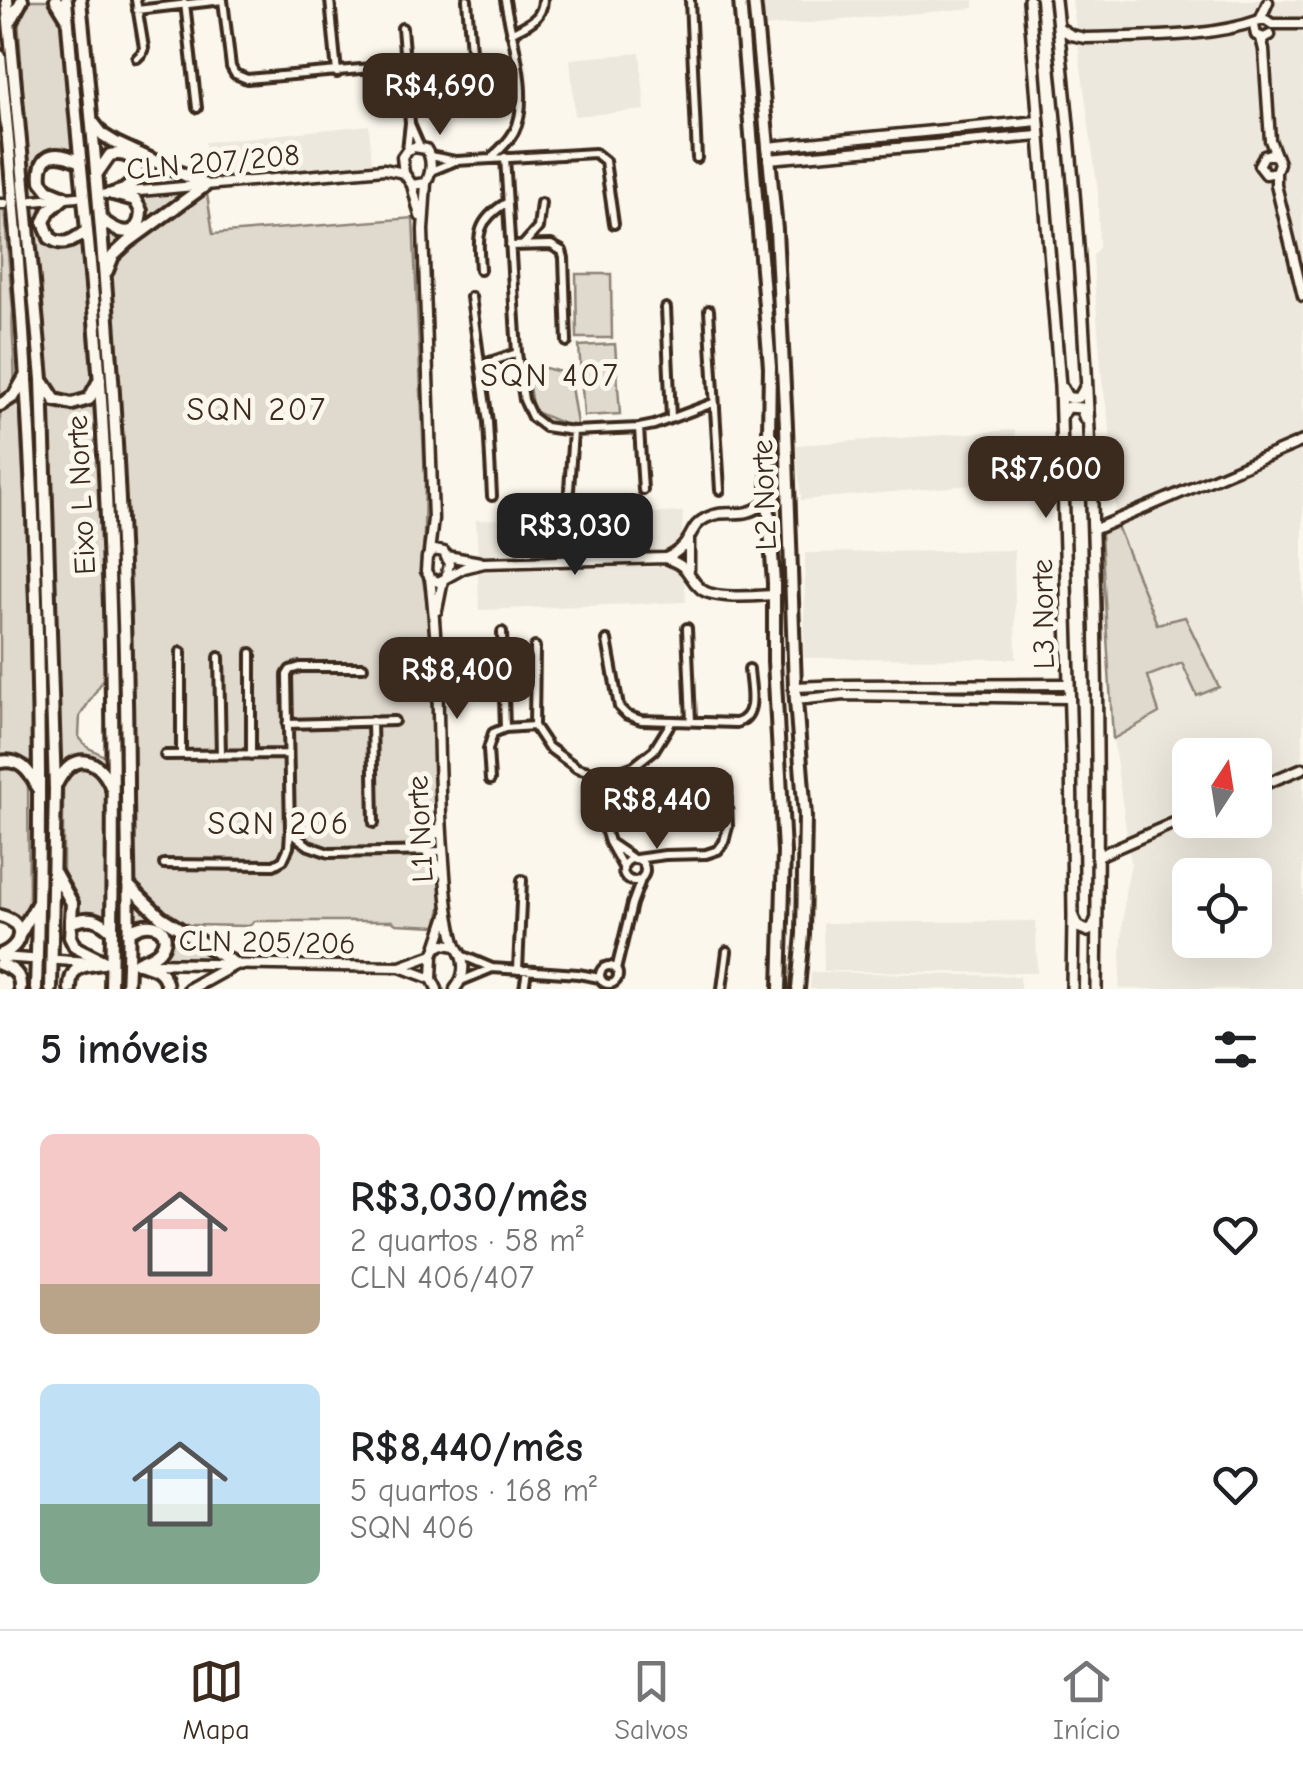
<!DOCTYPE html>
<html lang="pt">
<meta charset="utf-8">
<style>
body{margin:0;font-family:"Comic Neue",sans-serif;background:#f6f6f6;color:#202124;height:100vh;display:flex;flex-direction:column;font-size:38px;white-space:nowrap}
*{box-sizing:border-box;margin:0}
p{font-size:32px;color:#757577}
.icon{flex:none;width:55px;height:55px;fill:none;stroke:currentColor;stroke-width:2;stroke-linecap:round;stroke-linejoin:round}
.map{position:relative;height:989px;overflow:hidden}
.side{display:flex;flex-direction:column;background:#fff;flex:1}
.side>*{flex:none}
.needle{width:65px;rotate:12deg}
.buttons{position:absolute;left:1172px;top:738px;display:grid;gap:20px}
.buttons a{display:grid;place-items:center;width:100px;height:100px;border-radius:15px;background:#fff;box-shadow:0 10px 40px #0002;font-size:50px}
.price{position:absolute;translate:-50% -85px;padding:0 22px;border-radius:20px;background:#3b2a1e;color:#fff;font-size:32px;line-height:65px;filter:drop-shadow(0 2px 5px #0008)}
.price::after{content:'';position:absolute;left:50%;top:60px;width:30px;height:22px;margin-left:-15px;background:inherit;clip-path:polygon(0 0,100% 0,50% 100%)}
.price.current{background:#222;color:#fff}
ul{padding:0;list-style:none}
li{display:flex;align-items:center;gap:30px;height:250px;padding:0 40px}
li span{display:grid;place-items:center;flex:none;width:280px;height:200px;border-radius:15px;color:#555}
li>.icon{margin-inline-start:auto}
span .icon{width:120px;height:120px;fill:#fffc;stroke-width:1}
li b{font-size:42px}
h2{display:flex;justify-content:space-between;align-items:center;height:120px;padding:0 40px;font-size:42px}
.tabs{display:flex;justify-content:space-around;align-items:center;height:140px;border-top:2px solid #e0e0e0;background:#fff;font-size:28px;color:#757577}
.tabs a{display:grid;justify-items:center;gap:5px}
.tabs .current{color:#3b2a1e}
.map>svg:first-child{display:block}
.built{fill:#ede8dd;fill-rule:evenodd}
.green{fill:#dfd9ce;stroke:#8d8276;stroke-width:2.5}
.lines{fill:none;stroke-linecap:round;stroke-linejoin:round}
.minor-casing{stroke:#3b2a1e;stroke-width:14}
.tertiary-casing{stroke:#3b2a1e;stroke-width:15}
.secondary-casing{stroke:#3b2a1e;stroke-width:16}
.primary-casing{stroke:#3b2a1e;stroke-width:18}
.trunk-casing{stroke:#3b2a1e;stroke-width:18}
.minor{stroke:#fbf7ec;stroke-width:6}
.tertiary{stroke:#fbf7ec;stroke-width:8}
.secondary{stroke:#fbf7ec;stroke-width:9}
.primary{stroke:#fbf7ec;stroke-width:10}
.trunk{stroke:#fbf7ec;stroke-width:10}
.labels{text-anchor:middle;stroke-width:10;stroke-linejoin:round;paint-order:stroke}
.street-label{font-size:30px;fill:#3b2a1e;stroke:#fbf7ec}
.neighbourhood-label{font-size:32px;letter-spacing:2.5px;fill:#3b2a1e;stroke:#fbf7ec}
</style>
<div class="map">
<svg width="1303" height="989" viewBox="0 0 1303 989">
<rect width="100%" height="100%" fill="#fbf7ec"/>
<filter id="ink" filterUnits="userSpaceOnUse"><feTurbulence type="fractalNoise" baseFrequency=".01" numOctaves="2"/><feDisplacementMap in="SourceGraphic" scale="20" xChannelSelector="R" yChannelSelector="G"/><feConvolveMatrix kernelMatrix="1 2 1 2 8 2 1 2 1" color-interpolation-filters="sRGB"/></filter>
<g filter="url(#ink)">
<path class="built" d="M 763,0 L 974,0 L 974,8 L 765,27 Z
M 1072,0 L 1303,0 L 1303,989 L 1119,989 L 1125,892 L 1131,864 L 1113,739 L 1117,533 L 1110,430 L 1102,380 L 1095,291 L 1093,256 L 1099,247 L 1098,192 ZM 1190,755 L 1255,755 L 1255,820 L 1190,820 ZM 1190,875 L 1255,875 L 1255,940 L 1190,940 Z
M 640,53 L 645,110 L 575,116 L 570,59 Z
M 369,125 L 372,165 L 207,179 L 205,142 Z
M 1015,430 L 1018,481 L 801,500 L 796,445 Z
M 683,512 L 681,548 L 669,553 L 478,560 L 476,520 Z
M 1014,550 L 1016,659 L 804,658 L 805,553 Z
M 672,566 L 684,571 L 686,602 L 479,610 L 478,572 Z
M 1036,921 L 1037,973 L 824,971 L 823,923 Z
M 811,972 L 1020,976 L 1020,989 L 810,989 Z"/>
<path class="green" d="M 29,0 L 48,0 L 56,7 L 60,17 L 74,157 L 66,152 L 38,167 L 53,195 L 30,197 L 18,17 L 22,5 Z
M 70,0 L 75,0 C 86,113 99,226 107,339 C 121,555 125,772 120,989 L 115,989 L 116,636 Z
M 195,190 L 109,260 L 207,194 L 213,234 L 413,218 L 425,480 L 423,580 L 431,629 L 438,825 L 424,846 C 443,880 447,887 437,926 L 396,924 L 392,921 L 255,921 L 249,926 L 190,925 L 189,930 L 166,917 L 130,884 L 128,631 L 103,225 L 108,229 L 139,226 L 133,195 Z
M 54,203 L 47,208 L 52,242 L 81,236 L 92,384 C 82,403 79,400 59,399 L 49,388 L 44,321 L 39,308 L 31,205 Z
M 0,208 L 4,208 L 13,311 C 10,330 18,376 13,388 C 10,395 5,396 0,400 Z
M 576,274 L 611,274 L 612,338 L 577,338 Z
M 615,344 L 620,414 L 584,416 L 579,346 Z
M 537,366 L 569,374 L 578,430 L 533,411 L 529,387 Z
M 19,394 L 26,531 L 33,769 L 18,757 L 0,756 L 0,408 Z
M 96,395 L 107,674 L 80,716 L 79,737 L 87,747 L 108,758 L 109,769 C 93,754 73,753 59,771 L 56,629 L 45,396 C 61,415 80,412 96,395 Z
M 1117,526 L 1157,624 L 1185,617 L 1219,687 L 1197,696 L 1182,663 L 1148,676 L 1159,713 L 1113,739 L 1101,534 Z
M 0,764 L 22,769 L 28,780 L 29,906 L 21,928 L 0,912 Z
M 92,766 L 106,781 L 106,920 L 89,913 L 76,918 L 75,901 L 63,880 L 63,783 L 73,767 Z
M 130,890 C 144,919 195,941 223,958 L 161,957 L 169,945 C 168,917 151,915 130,928 Z"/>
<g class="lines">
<defs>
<path id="minor" d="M 136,0 L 144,48 L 142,53 L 137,58
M 223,0 L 231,67 L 235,74 L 247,79 L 406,65
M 330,0 L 337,73
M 467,0 L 472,64 C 480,83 503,87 521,93
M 690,0 L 697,158
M 185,3 L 197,108
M 137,10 L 223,0
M 402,28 L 410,123 L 407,150
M 511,33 C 527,24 542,20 543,0
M 410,124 L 420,147
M 430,156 L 456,161 L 595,153 L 605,161 L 614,224
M 493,156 C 501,149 509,141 514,132 C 532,98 511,37 505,0
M 505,157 L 517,353 L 524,400 L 532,417 L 545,427 L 573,431 L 639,428 L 654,425 L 713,403
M 431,171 L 453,162
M 524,244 L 538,228 L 541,203
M 510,246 L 551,245 L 562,251 L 564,258 L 567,342
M 480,270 C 478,236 475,222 506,203
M 471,297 L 488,422 L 492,496
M 666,308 L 671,418
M 709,310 L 720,490
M 481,365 L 517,353
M 639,428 L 643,490
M 569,490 L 573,431
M 687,628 L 691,721
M 502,632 L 505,728
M 607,640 L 619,707 L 627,715 L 641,720 L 736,723 C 759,717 750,688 749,669
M 535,647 L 534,726 L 548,747 L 577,768 L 607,776 L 634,766 L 654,750 L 672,721
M 181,652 L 181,754
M 251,653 L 251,755
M 219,657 L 221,755
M 372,721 L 374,823
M 287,724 L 394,721
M 165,755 L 287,754
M 607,776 L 605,829 L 609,842 L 623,867
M 490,780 L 488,749 L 493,733 L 505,728 L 534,726
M 291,833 L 309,846 L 329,853 L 443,851
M 610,843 L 632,858
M 636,859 L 665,855 L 706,854 L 718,850 L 724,842 L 728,826 L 726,781
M623 870a11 11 0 1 1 22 0a11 11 0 1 1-22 0Z
M 164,864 L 274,865 L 283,860 L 289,847 L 290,832 L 287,675 L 290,670 L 300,667 L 363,667
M 461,955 L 492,968 L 578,974 L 600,978
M600 975a9 9 0 1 1 18 0a9 9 0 1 1-18 0Z
M 518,970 L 522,880
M 616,970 L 632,904 L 642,877
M 461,981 L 490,969
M 524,989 L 527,970
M 722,989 L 727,951"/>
<path id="tertiary" d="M 1260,20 L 1266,20 L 1272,24 L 1303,24
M 1257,21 L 1254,26 L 1256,35 L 1264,38 L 1270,35
M 1058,27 L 1071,35 L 1085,38 C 1142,36 1206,39 1260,20 L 1268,2
M 1261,38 L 1264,50 L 1270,140 L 1279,163 L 1276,172 L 1276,185 L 1303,296
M 414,147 L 426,149 C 433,160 432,171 426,183 L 412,185 L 404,173 L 402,157 L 407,150 Z
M 767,147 L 1038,121
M 1275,156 L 1270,154 L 1264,156 L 1259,165 L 1266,174 L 1276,172
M 768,159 L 1039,136
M 426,183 L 423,230 L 433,519 L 429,552
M 412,185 L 420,216
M 106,194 L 384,169 L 404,173
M 33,201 L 77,197
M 0,204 L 4,204
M 1093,530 L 1303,441
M 434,550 L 444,552 L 449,564 L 446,578 L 438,582 L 430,578 L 426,571 L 427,557 Z
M 447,556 L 480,562
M 666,558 C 694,546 687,527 706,518 C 730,506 741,523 768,501
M 689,570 L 689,540
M 430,578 C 441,667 436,758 443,848 C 446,883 446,912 456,946
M 446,578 L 464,568 L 484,563 L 665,558 C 693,568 684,574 701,589 C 714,600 757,596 774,595
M 437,610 L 443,580
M 795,687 L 844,685 L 1069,684
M 796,700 L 845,695 L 1070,698
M 1255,788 L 1303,768
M 422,850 L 441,826
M 425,850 L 445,876
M 1098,856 L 1190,816
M 436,948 L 447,915
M 0,957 L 30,959
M 58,960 L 92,962
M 148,963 L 400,967 L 432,979
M 400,967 L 433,955
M 437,989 L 432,979 L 433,955 L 436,948 L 444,944 L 456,946 C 466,961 466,975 455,989"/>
<path id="secondary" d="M 1029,0 L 1060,386 L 1071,747 L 1073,916 L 1072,989
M 1055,0 C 1093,327 1101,661 1096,989
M 1062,388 L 1067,397 C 1078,401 1081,396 1085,387
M 1062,415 L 1068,407 L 1081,408 L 1085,419
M 1074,919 L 1078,927 L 1088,931 L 1093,928 L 1096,920"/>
<path id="primary" d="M 66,0 C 76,128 91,256 100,384 C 113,586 115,787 111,989
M 80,0 C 106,261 126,522 127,785 C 127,853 131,921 127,989
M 740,0 L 770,367 L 768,501 L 774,583 L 774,661 L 784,852 L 780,989
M 754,0 L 776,230 L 786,426 L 795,687 L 805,816 L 803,934 L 798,989
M 92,121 L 103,135 L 116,143 L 206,185
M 80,162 C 59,151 38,150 41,181 L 48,190 L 65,197 L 49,211 L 44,222 L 50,238 C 64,248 74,240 86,231
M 96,175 L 110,155 C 129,151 139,161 136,180 L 124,190 L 112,194
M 100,218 C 116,233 140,242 141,211 L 135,200 L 113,194
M 107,271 L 113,256 L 128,242 L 206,185
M 128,885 L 161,917 L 235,964 L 190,989
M 128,933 C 151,914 175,931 160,950 C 155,957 144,959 137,963
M 138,963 C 154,967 166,970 167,989"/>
<path id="trunk" d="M 7,0 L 42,379 L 55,789 L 51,989
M 56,0 L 67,18
M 11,21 L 22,0
M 0,56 C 31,366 46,678 36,989
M 44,383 L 55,400 L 72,404 L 89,399 L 100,379
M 0,405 L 14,396 L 26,375
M 0,762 C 19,758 29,770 37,786
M 57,783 C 74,750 100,757 112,789
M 55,873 L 72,903 L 70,937 L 75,947 L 105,962
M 0,916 C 27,922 24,946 0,955
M 72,922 C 90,916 98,918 112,931
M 20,934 L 37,904
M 0,964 C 13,969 21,973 20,989
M 70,989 C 70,965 83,966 103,963"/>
</defs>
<use href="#minor" class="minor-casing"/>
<use href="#tertiary" class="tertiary-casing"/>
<use href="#secondary" class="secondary-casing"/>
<use href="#primary" class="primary-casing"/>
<use href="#trunk" class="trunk-casing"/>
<use href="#minor" class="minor"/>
<use href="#tertiary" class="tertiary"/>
<use href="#secondary" class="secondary"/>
<use href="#primary" class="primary"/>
<use href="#trunk" class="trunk"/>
</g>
</g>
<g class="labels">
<g class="street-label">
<text transform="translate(213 162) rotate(-5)" y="10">CLN 207/208</text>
<text transform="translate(81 495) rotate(-93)" y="10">Eixo L Norte</text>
<text transform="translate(764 495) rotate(-92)" y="10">L2 Norte</text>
<text transform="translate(1043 614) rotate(-91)" y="10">L3 Norte</text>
<text transform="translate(420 829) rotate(-93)" y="10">L1 Norte</text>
<text transform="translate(267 942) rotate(1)" y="10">CLN 205/206</text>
</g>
<g class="neighbourhood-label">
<text x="550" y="386">SQN 407</text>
<text x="257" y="420">SQN 207</text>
<text x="279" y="834">SQN 206</text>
</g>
</g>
</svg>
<div class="buttons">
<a><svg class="needle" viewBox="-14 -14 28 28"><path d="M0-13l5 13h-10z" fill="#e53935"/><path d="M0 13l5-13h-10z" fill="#757577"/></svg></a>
<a><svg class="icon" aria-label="locate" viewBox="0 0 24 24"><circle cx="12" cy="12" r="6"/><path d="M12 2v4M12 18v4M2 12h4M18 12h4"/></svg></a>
</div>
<b class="price" style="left:440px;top:138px">R$4,690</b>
<b class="price" style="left:1046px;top:521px">R$7,600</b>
<b class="price current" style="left:575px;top:578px">R$3,030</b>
<b class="price" style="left:457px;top:722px">R$8,400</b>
<b class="price" style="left:657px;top:852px">R$8,440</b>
</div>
<section class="side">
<h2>5 imóveis<svg class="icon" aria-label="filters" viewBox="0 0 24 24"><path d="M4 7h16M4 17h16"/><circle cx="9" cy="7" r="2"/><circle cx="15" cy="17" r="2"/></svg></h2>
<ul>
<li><span style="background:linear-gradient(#f6c9c9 75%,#b9a48a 0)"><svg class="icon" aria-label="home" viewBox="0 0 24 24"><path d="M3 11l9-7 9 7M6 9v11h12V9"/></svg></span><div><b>R$3,030/mês</b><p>2 quartos · 58 m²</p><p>CLN 406/407</p></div><svg class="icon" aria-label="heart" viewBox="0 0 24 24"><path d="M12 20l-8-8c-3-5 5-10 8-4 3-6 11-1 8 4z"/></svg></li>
<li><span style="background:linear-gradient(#bfe0f5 60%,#7fa58c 0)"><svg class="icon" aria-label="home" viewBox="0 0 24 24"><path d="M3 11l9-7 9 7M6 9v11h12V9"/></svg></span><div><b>R$8,440/mês</b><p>5 quartos · 168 m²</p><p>SQN 406</p></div><svg class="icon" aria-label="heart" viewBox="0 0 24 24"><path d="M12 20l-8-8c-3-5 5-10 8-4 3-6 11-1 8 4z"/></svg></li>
</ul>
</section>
<nav class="tabs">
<a class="current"><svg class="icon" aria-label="map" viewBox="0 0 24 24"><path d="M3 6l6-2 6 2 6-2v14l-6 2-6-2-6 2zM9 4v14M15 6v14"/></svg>Mapa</a>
<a><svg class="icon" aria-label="saved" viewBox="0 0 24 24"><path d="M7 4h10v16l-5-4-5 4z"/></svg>Salvos</a>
<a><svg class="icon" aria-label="home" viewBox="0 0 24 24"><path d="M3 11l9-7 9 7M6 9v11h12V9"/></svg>Início</a>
</nav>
